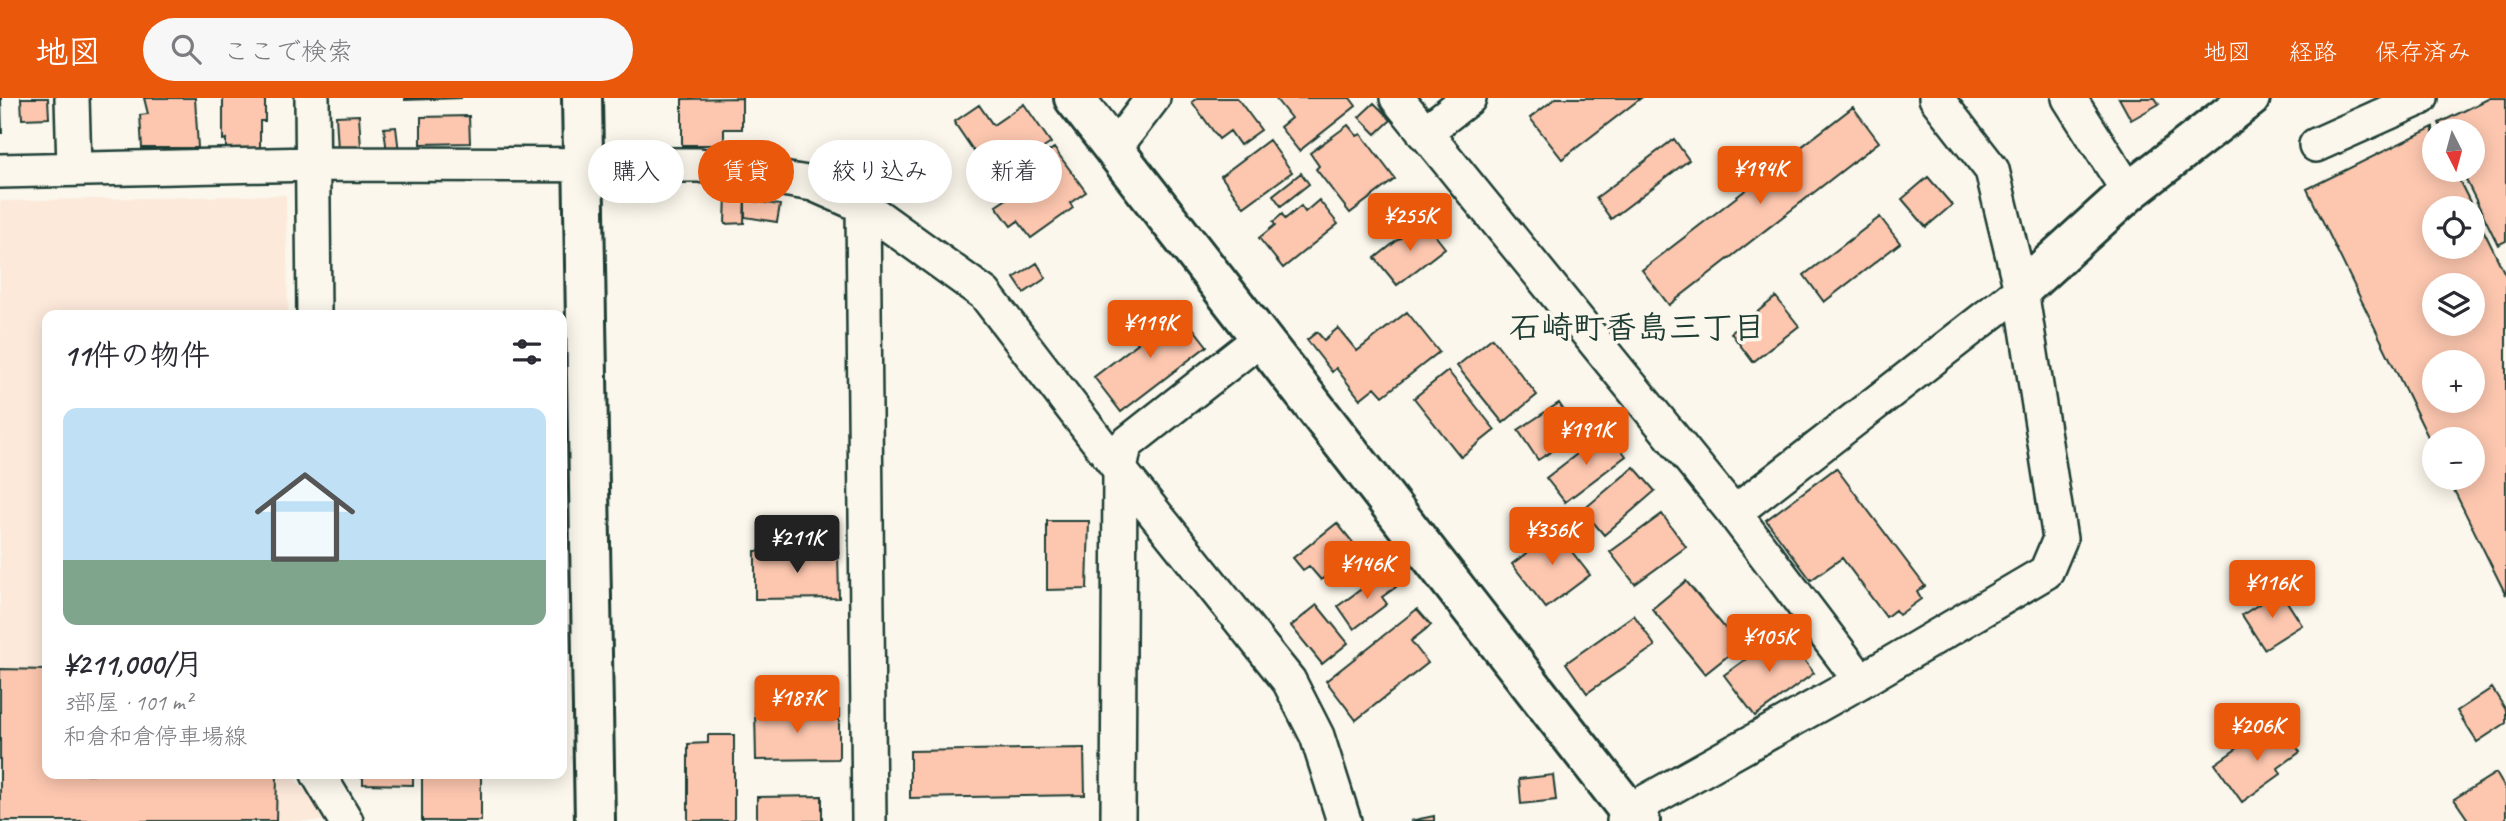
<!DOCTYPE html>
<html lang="ja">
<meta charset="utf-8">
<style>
body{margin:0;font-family:Caveat,"Klee One",sans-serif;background:#f7f7f7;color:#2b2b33;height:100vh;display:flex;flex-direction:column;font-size:26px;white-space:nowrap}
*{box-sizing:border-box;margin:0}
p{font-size:23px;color:#7c7c81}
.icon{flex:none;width:38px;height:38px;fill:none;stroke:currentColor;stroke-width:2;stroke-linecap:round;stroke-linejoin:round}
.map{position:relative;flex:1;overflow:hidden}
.sheet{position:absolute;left:42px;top:212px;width:525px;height:469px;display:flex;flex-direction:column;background:#fff;border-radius:14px;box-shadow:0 4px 18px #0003}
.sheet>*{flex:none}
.banner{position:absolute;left:588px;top:42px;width:665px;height:63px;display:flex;gap:14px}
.needle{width:46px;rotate:174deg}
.tools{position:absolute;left:2422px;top:21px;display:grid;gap:14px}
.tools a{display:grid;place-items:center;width:63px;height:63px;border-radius:50%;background:#fff;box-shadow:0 4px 18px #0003;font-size:35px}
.price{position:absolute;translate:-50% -60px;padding:0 16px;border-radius:7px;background:#ea580c;color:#fff;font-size:23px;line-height:46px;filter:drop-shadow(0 2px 4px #0008)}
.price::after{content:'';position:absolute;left:50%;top:42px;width:21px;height:16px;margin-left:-10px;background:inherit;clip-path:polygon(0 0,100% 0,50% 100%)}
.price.on{background:#222;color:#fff}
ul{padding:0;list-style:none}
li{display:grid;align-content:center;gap:14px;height:371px;padding:0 21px}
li+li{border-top:2px solid #e1e1e2}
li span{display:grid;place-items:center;height:217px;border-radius:14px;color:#555}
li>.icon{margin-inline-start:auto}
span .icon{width:126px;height:126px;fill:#fffc;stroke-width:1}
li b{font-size:30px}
h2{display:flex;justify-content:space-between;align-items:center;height:84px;padding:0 21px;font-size:30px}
.chip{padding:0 24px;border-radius:32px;background:#fff;box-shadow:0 4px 18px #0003;font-size:24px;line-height:63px}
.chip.on{background:#ea580c;color:#fff}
header{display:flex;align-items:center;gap:42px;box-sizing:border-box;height:98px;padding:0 35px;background:#ea580c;color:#fff}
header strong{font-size:33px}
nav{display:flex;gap:38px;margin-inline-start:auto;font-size:24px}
.search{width:490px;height:63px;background:#f7f7f7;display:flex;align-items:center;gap:18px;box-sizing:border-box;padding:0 24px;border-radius:38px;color:#7c7c81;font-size:26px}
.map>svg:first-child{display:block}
.built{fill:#fce9da}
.building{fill:#fdc7af;stroke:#1f3d34;stroke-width:2;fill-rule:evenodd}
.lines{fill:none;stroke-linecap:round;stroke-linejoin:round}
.street-casing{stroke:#1f3d34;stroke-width:38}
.secondary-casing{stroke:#1f3d34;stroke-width:44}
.street{stroke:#fbf7ec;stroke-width:33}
.secondary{stroke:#fbf7ec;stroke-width:38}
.labels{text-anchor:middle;stroke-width:7;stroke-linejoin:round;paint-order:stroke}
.neighbourhood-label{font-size:32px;font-weight:bold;fill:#1f3d34;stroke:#fbf7ec}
</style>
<header>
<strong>地図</strong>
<div class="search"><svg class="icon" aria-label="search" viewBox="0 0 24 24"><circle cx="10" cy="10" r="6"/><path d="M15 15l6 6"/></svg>ここで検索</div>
<nav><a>地図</a><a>経路</a><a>保存済み</a></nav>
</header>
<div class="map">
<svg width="2506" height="723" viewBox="0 0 2506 723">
<rect width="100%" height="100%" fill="#fbf7ec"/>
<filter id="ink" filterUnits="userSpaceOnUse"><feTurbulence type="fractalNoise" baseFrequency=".0143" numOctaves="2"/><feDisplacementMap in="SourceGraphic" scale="14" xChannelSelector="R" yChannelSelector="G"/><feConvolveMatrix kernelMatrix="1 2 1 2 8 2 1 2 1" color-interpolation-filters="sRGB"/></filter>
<g filter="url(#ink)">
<path class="built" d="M 286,97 L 288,217 L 47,217 L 47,676 L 294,676 L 294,680 L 332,723 L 0,723 L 0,103 Z"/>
<path class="building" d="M 0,0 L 1,0 L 2,35 L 0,35 Z
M 21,0 L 48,0 L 49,20 L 22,21 Z
M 144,0 L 195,0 L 198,50 L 142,50 L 140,17 L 148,16 Z
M 223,0 L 265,0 L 265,23 L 260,23 L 260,52 L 226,52 L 226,41 L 223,42 Z
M 405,0 L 462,0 L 405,2 Z
M 742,0 L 742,31 L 724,31 L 724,47 L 682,47 L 682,1 Z
M 1197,0 L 1237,0 L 1261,32 L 1240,47 L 1230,33 L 1219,41 L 1192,4 Z
M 1275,0 L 1350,0 L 1356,8 L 1299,53 L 1280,29 L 1291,20 Z
M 1556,0 L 1641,0 L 1562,61 L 1530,20 Z
M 2119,0 L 2155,0 L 2159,6 L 2131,22 Z
M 2490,0 L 2506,0 L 2506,143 L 2498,147 L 2461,72 L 2473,72 L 2473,33 L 2443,33 L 2439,25 Z
M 1374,5 L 1391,22 L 1376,36 L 1359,19 Z
M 1024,6 L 1051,45 L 1018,67 L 1009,55 L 986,71 L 954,24 L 979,7 L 993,27 Z
M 1853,9 L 1879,44 L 1669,207 L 1642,172 Z
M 359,17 L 361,50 L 338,51 L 336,18 Z
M 469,18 L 470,45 L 421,46 L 421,19 Z
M 1348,27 L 1357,38 L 1361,36 L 1395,81 L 1350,115 L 1316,71 L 1319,68 L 1310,55 Z
M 396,29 L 399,54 L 387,55 L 384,30 Z
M 2433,29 L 2434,72 L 2454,72 L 2473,110 L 2434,110 L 2434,149 L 2473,149 L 2473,111 L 2506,178 L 2506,497 L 2448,380 L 2473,380 L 2473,341 L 2434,341 L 2434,351 L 2307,91 ZM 2434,187 L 2473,187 L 2473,226 L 2434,226 ZM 2434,264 L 2473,264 L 2473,303 L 2434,303 Z
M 1674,41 L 1689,62 L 1611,121 L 1596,100 Z
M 1269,42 L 1292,74 L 1244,109 L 1221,78 Z
M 1054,50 L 1086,94 L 1070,105 L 1073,110 L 1031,140 L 1018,123 L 1011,128 L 996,108 L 1005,102 L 996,91 Z
M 1301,75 L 1309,86 L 1281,108 L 1273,97 Z
M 1928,79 L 1952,107 L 1926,129 L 1902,101 Z
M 745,94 L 744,125 L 725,126 L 726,95 Z
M 745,102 L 780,107 L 777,124 L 745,119 Z
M 1319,102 L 1338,126 L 1283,170 L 1259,140 L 1275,127 L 1273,124 L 1282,116 L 1285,121 L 1301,108 L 1305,114 Z
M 1880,119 L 1900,145 L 1824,204 L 1804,177 Z
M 1423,122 L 1445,150 L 1397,187 L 1375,160 Z
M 1037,165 L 1046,180 L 1024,195 L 1014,180 Z
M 1776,199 L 1799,228 L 1753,264 L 1731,235 Z
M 1179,212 L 1207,248 L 1121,314 L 1094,279 L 1138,245 L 1131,236 L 1147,223 L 1153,231 Z
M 1407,214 L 1439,254 L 1383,298 L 1375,289 L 1360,301 L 1336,270 L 1332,274 L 1307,242 L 1317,234 L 1324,242 L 1338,230 L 1357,253 Z
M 1492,240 L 1537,297 L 1503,325 L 1457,268 Z
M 1448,273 L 1495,332 L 1461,359 L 1414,300 Z
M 1559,305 L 1579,336 L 1538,362 L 1518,332 Z
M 1607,333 L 1626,358 L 1565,404 L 1546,380 Z
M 1634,369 L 1655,393 L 1604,437 L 1583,412 Z
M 1836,370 L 1925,488 L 1917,494 L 1921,501 L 1899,517 L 1895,512 L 1886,519 L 1842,460 L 1811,482 L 1766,422 Z
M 1662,416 L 1686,449 L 1635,486 L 1610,454 Z
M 1047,423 L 1089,423 L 1087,491 L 1047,492 Z
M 1337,425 L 1359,452 L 1321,482 L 1309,468 L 1303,472 L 1293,460 Z
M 1563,427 L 1577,444 L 1569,450 L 1590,477 L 1546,510 L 1512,466 Z
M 755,453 L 838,453 L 839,500 L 755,501 Z
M 1385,474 L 1396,489 L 1382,499 L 1387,506 L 1354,531 L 1338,508 Z
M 1686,483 L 1740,548 L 1705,576 L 1652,511 Z
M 2280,493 L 2302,527 L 2264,551 L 2242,517 Z
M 1317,507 L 1348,545 L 1322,566 L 1291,528 Z
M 1417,511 L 1431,527 L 1411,543 L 1428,565 L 1356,622 L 1326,583 Z
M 1634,517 L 1655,548 L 1587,595 L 1566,565 Z
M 1783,534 L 1814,575 L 1755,618 L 1724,577 Z
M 0,571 L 47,572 L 47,676 L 277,676 L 276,723 L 0,723 Z
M 2492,590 L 2506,612 L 2506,625 L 2477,644 L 2457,613 Z
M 839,612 L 839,661 L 756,662 L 755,613 Z
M 2281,627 L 2300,654 L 2278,670 L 2281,676 L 2242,704 L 2215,666 L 2252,640 L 2255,645 Z
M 708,637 L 734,637 L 734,723 L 688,723 L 688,646 L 708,645 Z
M 1084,650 L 1085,697 L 910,700 L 910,653 Z
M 2496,675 L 2506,692 L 2506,723 L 2469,723 L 2454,701 Z
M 354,676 L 413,676 L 413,687 L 363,686 L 363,679 L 354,679 Z
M 422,676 L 481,676 L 481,723 L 422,723 Z
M 1553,677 L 1556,702 L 1521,706 L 1519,681 Z
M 822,698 L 822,723 L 757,723 L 757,699 Z
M 1434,718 L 1434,723 L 1410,723 Z"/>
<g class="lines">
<defs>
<path id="street" d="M 72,0 L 74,70
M 312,0 L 314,217
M 1397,0 L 1734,415 L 1861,583
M 2069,0 L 2129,94
M 1424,35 L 1469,0
M 2316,47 L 2421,0
M 1114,51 L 1153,0
M 0,73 L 314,66 L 699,67 L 813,86 L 863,108 L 985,196 L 1120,372 L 1289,583 L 1317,638 L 1344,723
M 863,108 L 869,723
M 1734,415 L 2021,192
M 318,676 L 346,723
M 1118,723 L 1120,372 L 1125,347 L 1261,240
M 1624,723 L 1629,713 L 1861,583 L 2046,474 L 2060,441 L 2021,192 L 1992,72 L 1936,0"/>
<path id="secondary" d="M 582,0 L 595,723
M 1074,0 L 1629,713 L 1640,723
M 2021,192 L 2129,94 L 2250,0"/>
</defs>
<use href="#street" class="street-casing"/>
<use href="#secondary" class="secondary-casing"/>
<use href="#street" class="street"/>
<use href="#secondary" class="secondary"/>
</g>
</g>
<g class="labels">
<g class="neighbourhood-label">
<text x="1637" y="240">石崎町香島三丁目</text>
</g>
</g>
</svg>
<div class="tools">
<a><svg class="needle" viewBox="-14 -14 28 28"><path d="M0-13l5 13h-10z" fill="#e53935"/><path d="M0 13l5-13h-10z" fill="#7c7c81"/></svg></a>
<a><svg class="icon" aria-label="locate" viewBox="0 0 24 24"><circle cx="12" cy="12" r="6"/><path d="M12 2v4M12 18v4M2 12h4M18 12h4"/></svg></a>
<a><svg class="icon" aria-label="layers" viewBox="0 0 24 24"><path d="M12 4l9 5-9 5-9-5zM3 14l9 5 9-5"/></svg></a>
<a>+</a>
<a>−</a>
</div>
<b class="price" style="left:1760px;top:108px">¥194K</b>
<b class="price" style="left:1410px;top:155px">¥255K</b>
<b class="price" style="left:1150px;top:262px">¥119K</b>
<b class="price" style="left:1586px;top:369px">¥191K</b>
<b class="price" style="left:1552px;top:469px">¥356K</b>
<b class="price on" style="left:797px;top:477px">¥211K</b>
<b class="price" style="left:1367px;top:503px">¥146K</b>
<b class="price" style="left:2272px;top:522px">¥116K</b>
<b class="price" style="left:1769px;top:576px">¥105K</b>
<b class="price" style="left:797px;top:637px">¥187K</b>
<b class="price" style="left:2257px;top:665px">¥206K</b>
<div class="banner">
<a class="chip">購入</a>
<a class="chip on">賃貸</a>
<a class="chip">絞り込み</a>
<a class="chip">新着</a>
</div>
<section class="sheet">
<h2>11件の物件<svg class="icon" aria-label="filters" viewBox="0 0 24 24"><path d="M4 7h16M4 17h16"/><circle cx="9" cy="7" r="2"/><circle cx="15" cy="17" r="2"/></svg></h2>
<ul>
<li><span style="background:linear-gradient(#bfe0f5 70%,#7fa58c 0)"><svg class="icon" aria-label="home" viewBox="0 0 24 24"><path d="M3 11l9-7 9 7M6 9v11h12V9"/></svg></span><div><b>¥211,000/月</b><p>3部屋 · 101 m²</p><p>和倉和倉停車場線</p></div></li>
</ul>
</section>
</div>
